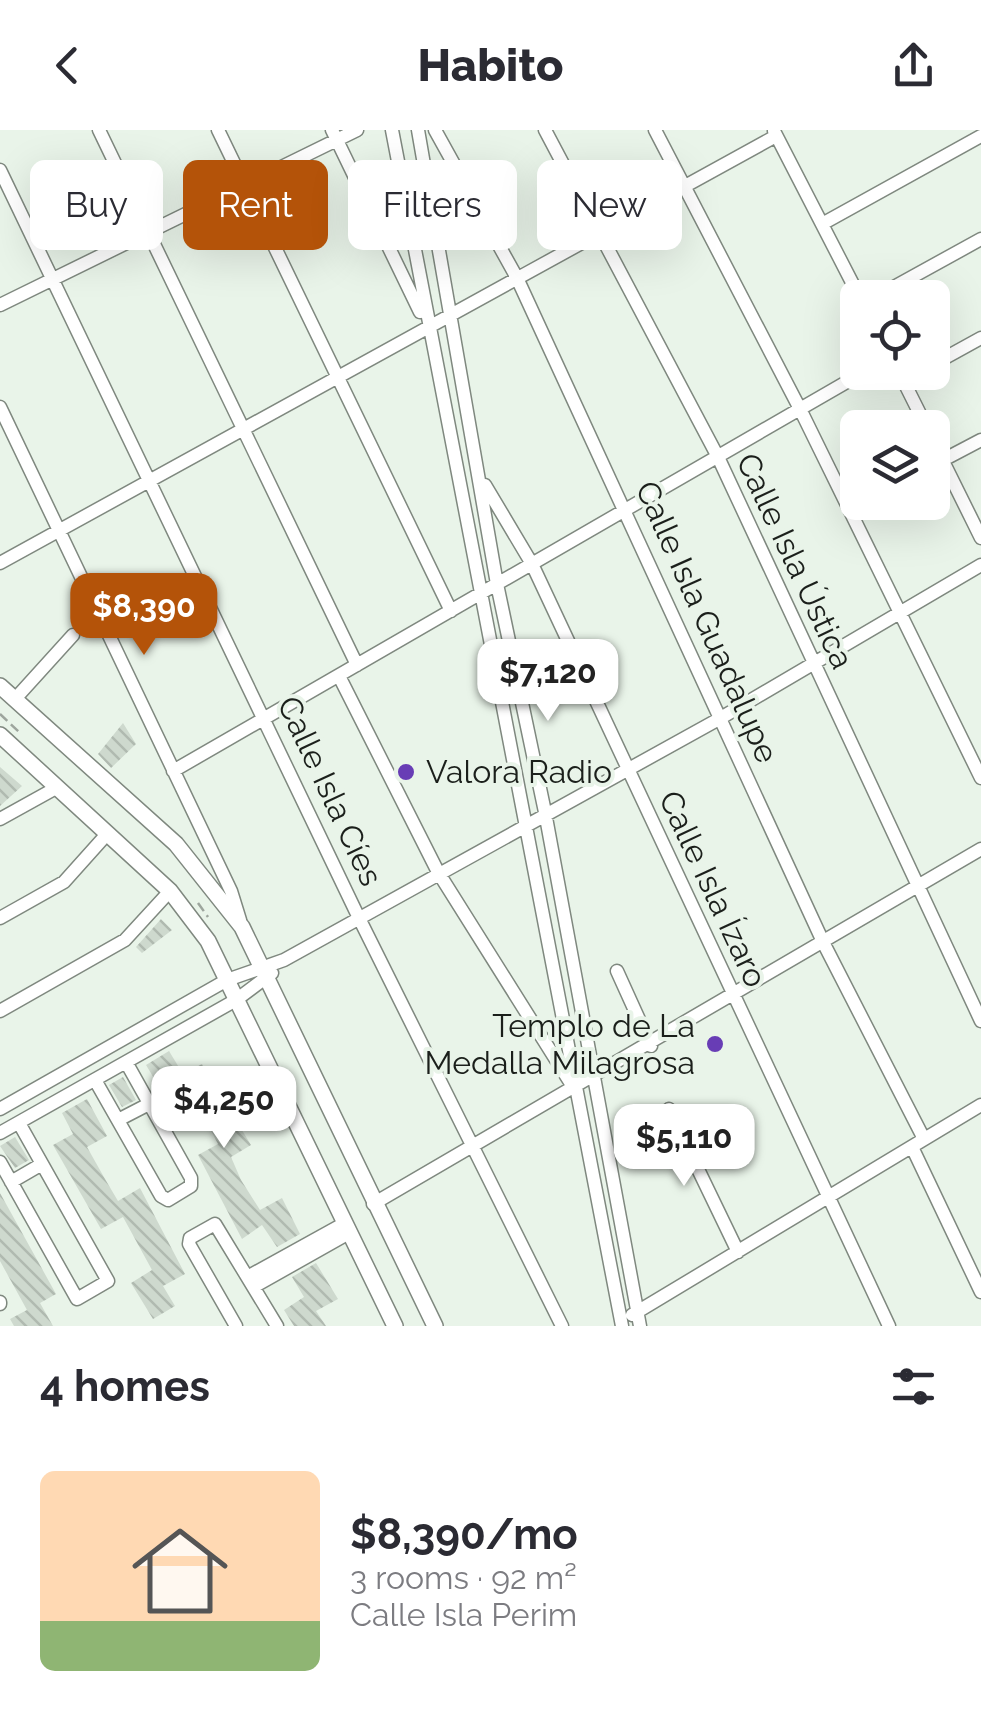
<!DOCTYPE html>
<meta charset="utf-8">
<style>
body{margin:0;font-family:Raleway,sans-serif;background:#f2f2f3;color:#2b2b33;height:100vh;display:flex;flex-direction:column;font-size:38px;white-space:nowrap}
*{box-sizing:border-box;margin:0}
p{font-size:32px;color:#7c7c81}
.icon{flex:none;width:55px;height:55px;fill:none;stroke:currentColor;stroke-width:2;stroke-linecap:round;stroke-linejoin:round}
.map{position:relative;height:1196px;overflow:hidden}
.drawer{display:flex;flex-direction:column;background:#fff;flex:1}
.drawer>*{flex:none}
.hud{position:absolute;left:30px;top:30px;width:922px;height:90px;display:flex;gap:20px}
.tools{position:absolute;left:840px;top:150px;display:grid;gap:20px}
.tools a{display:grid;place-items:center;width:110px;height:110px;border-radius:15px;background:#fff;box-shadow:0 10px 40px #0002;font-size:50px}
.price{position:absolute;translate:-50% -85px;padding:0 22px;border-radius:20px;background:#fff;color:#222;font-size:32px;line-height:65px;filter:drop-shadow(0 2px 5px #0008)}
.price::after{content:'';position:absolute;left:50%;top:60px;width:30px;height:22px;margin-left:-15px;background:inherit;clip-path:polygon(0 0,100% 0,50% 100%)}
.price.active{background:#b45309;color:#fff}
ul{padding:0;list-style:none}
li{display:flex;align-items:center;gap:30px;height:250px;padding:0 40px}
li+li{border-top:2px solid #e1e1e2}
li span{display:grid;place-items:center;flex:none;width:280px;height:200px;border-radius:15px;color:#555}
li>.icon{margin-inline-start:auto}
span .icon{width:120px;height:120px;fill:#fffc;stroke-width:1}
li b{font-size:42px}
h2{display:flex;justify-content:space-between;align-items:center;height:120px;padding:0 40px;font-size:42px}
.tag{padding:0 35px;border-radius:15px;background:#fff;box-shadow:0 10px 40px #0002;font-size:35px;line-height:90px}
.tag.active{background:#b45309;color:#fff}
header{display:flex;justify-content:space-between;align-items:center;height:130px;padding:0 40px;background:#fff;font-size:45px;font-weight:800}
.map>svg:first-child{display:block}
.building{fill:url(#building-back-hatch)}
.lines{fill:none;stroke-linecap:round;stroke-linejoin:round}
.minor-casing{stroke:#7f887f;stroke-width:15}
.major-casing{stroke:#7f887f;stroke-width:18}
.path{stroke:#9da59d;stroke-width:2.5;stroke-dasharray:10 5;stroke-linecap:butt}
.minor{stroke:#fff;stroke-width:12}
.major{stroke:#fff;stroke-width:15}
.poi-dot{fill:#683db5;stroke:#e9f4e9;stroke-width:4}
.labels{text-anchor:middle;stroke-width:8;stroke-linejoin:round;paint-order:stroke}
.street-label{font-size:32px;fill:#1b1f1b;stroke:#e9f4e9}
.poi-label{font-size:32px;fill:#1b1f1b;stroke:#e9f4e9;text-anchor:start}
</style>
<header><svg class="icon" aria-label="back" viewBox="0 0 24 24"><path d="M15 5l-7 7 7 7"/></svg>Habito<svg class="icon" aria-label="share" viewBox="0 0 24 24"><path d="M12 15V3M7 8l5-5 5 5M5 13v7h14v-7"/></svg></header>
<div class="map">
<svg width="981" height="1196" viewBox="0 0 981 1196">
<defs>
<pattern id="building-back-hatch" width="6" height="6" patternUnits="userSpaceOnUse" patternTransform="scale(2.5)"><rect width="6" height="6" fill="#ced9ce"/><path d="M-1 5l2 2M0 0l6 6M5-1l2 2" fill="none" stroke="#b0bab0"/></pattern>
</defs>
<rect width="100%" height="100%" fill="#e9f4e9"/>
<path class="building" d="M 123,593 L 136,614 L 111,638 L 98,624 Z
M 0,637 L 22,656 L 0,676 Z
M 161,789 L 172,800 L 142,823 L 136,817 Z
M 169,921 L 183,944 L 202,934 L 251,1015 L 231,1027 L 241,1050 L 260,1080 L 282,1068 L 300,1104 L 277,1117 L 262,1095 L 242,1109 L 198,1025 L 218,1014 L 190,960 L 169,973 L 146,935 Z
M 123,947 L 136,970 L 122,977 L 109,955 Z
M 87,969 L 107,1006 L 87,1017 L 105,1049 L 118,1071 L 140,1058 L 185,1144 L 163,1156 L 175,1176 L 153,1189 L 131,1153 L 152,1140 L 123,1087 L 101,1099 L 53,1015 L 73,1004 L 62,983 Z
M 15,1007 L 29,1030 L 15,1038 L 0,1016 Z
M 0,1063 L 56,1164 L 40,1173 L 53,1196 L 14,1196 L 10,1189 L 27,1180 L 0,1131 Z
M 316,1133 L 338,1169 L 316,1181 L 326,1196 L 294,1196 L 284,1180 L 304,1167 L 292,1147 Z"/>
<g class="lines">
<defs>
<path id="minor" d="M 99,0 L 357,535
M 218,0 L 451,481
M 332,0 L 420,182
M 392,0 L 622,1196
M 418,0 L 497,454 L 545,682 L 640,1196
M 435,0 L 517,148 L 824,814 L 924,1009
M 545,0 L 718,327 L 981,891
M 655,0 L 800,279 L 981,648
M 774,1 L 860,168
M 0,40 L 358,786 L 562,1196
M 822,94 L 981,6
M 874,168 L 981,109
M 0,175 L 357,0
M 932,235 L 981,208
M 899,242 L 927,298
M 0,277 L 231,761 L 240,790
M 932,309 L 981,408
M 943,330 L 981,310
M 485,355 L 532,434 L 889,1196
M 0,433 L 776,6
M 339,546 L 438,742 L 570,952
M 15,569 L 73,505
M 173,641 L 864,242
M 0,689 L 56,658
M 0,788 L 64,752 L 107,704
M 617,841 L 651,916
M 0,881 L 125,810 L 170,761
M 95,950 L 161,1066 L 168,1070 L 191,1056 L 191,1048 L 126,932
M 0,979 L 227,850 L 284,830 L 719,589 L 981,435
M 669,979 L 738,1122
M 118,990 L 149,974
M 0,1003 L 236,870 L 272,843
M 912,1017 L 981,1162
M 0,1032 L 77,1169 L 108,1151 L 19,993
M 11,1052 L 42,1034
M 373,1074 L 981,719
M 249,1146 L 345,1093
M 255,1156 L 349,1103
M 0,1172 L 0,1174
M 632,1185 L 981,975
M 236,1196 L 189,1114 L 190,1108 L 215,1094 L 277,1196"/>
<path id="major" d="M 0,556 L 176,714 L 242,797 L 435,1196
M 0,605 L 170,761 L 208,811 L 395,1196"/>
</defs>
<use href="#minor" class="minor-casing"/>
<use href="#major" class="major-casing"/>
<path class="path" d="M 0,584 L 19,602
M 198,773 L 208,787"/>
<use href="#minor" class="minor"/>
<use href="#major" class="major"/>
</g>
<g class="poi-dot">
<circle cx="406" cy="642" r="10"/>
<circle cx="715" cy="914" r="10"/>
</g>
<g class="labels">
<g class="street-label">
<text transform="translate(795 431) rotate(65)" y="11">Calle Isla Ústica</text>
<text transform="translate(707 492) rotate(66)" y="11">Calle Isla Guadalupe</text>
<text transform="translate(330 661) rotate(65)" y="11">Calle Isla Cíes</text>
<text transform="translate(713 759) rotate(65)" y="11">Calle Isla Ízaro</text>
</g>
<g class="poi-label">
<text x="426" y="653">Valora Radio</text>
<text x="695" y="907" text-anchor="end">Templo de La<tspan x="695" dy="37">Medalla Milagrosa</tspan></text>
</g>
</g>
</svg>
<div class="tools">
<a><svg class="icon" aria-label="locate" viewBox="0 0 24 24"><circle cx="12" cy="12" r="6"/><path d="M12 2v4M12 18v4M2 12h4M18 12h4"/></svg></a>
<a><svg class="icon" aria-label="layers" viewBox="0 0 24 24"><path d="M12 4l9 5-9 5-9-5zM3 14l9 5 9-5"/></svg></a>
</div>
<b class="price active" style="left:144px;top:528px">$8,390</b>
<b class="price" style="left:548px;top:594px">$7,120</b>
<b class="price" style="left:224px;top:1021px">$4,250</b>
<b class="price" style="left:684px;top:1059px">$5,110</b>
<div class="hud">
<a class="tag">Buy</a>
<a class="tag active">Rent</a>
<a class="tag">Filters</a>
<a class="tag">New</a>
</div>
</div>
<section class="drawer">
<h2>4 homes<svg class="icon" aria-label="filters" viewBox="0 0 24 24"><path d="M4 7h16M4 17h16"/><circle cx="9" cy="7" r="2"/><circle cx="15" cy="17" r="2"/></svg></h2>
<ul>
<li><span style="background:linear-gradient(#ffd9b3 75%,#8fb573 0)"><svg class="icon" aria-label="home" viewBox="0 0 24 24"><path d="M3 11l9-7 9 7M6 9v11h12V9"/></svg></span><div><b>$8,390/mo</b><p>3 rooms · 92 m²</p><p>Calle Isla Perim</p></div></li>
</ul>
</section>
